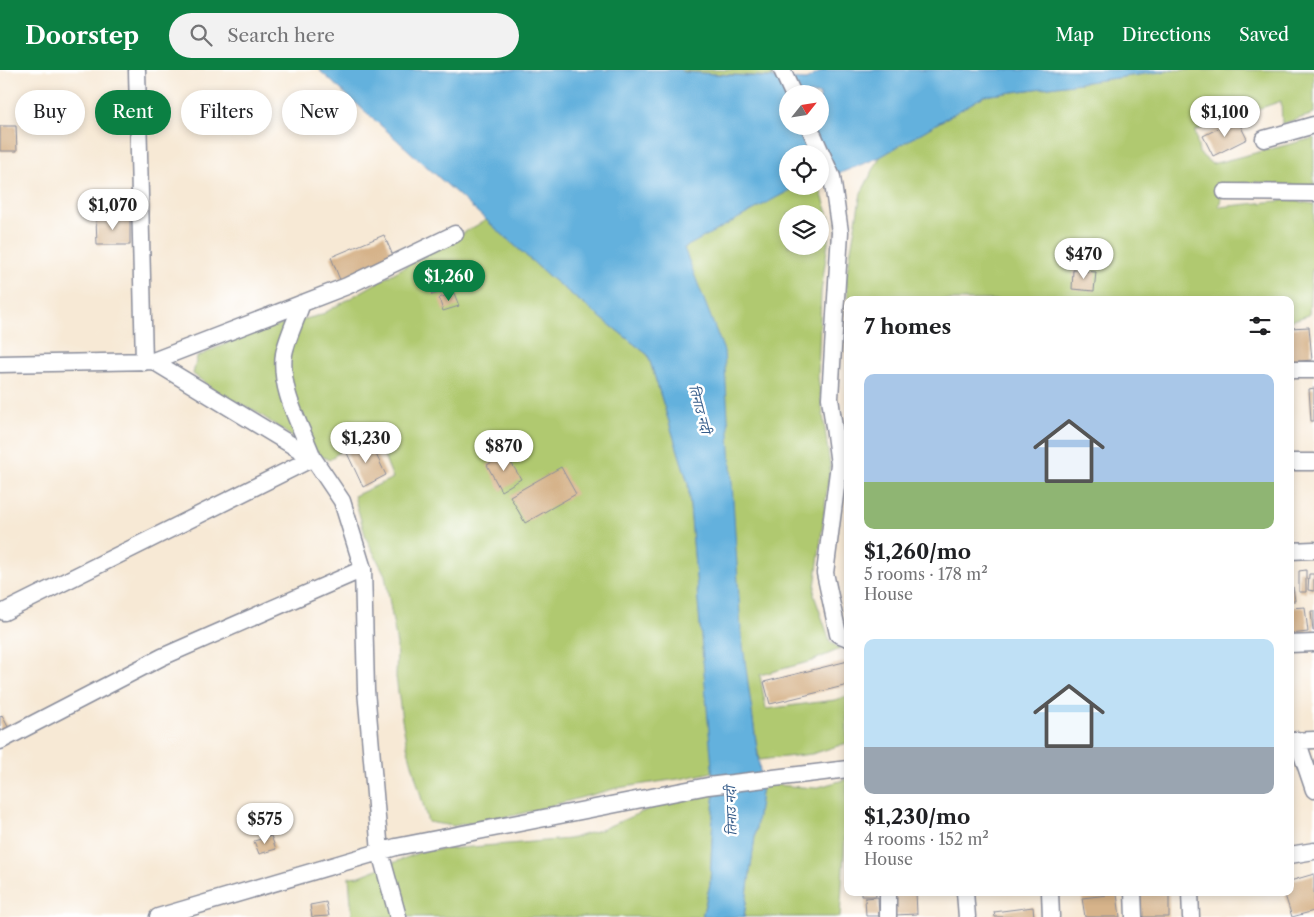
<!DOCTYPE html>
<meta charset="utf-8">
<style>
body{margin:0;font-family:"Libre Caslon Text","Noto Serif Devanagari",serif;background:#f2f2f2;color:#202124;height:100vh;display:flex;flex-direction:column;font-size:19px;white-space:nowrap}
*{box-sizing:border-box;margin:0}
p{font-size:16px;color:#757577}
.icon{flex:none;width:28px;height:28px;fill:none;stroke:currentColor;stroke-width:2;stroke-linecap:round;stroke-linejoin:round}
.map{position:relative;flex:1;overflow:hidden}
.side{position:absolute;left:844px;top:226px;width:450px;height:600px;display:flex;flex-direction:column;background:#fff;border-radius:10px;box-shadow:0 2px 8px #0003}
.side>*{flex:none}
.banner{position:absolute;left:15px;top:20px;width:475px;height:45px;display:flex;gap:10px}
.needle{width:32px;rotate:60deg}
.buttons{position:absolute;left:779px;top:15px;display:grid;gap:10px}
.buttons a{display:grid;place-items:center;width:50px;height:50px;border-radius:50%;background:#fff;box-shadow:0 2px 8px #0003;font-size:25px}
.price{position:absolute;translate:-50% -42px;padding:0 11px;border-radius:18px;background:#fff;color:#222;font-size:16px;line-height:32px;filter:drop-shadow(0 1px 2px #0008)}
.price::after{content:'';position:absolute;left:50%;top:30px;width:15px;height:11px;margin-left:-8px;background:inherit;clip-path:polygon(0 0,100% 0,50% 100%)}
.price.on{background:#0b8043;color:#fff}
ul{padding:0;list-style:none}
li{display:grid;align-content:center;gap:10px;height:265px;padding:0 20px}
li span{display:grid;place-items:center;height:155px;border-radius:10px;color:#555}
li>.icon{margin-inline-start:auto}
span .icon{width:90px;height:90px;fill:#fffc;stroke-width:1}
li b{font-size:21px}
h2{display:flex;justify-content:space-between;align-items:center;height:60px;padding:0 20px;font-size:21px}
.pill{padding:0 18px;border-radius:22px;background:#fff;box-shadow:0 2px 8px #0003;font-size:18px;line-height:45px}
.pill.on{background:#0b8043;color:#fff}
header{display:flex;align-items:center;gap:30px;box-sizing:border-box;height:70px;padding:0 25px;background:#0b8043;color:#fff}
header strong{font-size:24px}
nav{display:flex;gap:28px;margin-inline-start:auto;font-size:18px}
.search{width:350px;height:45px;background:#f2f2f2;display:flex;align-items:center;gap:12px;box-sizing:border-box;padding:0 18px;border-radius:28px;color:#757577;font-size:19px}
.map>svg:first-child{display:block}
.green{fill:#b0c96f;stroke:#667c66;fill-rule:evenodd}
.water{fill:#64b1dd;stroke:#40709e;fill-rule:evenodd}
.building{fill:#d6b38a}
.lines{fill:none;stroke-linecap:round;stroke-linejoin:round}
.minor-casing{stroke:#898c9a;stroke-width:19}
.minor{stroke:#fff;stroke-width:16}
.labels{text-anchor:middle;stroke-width:5;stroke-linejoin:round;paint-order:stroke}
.water-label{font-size:14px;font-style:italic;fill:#355c8a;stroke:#fff}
</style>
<header>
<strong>Doorstep</strong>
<div class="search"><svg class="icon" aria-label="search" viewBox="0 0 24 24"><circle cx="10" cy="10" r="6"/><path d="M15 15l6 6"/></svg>Search here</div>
<nav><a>Map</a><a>Directions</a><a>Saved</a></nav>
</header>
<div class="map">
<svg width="1314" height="847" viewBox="0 0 1314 847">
<rect width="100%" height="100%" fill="#fff"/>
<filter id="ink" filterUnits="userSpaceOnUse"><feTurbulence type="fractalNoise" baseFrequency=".02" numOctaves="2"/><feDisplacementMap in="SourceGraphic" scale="10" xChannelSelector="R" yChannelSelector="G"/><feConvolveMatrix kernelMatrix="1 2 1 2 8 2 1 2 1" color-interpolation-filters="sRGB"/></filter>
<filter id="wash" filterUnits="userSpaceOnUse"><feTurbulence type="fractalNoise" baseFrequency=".0096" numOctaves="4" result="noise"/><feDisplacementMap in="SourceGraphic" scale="20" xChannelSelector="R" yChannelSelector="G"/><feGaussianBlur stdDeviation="1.12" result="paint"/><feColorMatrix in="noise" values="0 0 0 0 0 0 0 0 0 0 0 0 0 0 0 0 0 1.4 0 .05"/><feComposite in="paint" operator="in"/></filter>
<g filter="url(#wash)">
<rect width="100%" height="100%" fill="#f7e9d5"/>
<path class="green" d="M 680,0 L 769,0 L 773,7 L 682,2 Z
M 1174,0 L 1314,0 L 1314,44 L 1282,54 L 1281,31 L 1195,61 L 1199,83 L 1212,94 L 1314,68 L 1314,117 L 1254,112 L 1224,116 L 1219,137 L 1288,130 L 1314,134 L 1314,200 L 1312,200 L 1309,245 L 1290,251 L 1290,230 L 848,230 L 846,208 L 861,123 L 880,87 L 984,26 Z
M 801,116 L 819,116 L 831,152 L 821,222 L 818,307 L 830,396 L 814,525 L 830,571 L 840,579 L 812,591 L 760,605 L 766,639 L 835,630 L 847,626 L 847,673 L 812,684 L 759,690 L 683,178 L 794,118 ZM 788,144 L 820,144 L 820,176 L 788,176 Z
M 486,150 L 552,209 L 648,285 L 688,413 L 713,702 L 685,708 L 617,718 L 516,745 L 453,756 L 428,752 L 407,676 L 402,650 L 396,607 L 397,575 L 385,505 L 366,468 L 354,426 L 393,408 L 376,366 L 354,371 L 329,390 L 312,381 L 254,340 L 221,325 L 193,304 L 197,287 L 249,263 L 321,245 Z
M 847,709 L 847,738 L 840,847 L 744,847 L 762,714 L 815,718 Z
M 714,721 L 710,814 L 702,847 L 352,847 L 349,807 L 360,806 L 423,781 L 569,769 L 600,760 L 663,733 Z"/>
<path class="water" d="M 319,0 L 680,0 L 683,2 L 806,10 L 824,0 L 1174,0 L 984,26 L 880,87 L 820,111 L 820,84 L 788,84 L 788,116 L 801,116 L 794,118 L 684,178 L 724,281 L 741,561 L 762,716 L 744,847 L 702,847 L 710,814 L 714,721 L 688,413 L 648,285 L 552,209 ZM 788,24 L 820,24 L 820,56 L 788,56 Z"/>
<g id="blocks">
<path class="building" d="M 1237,49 L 1247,69 L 1213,86 L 1203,66 Z
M 0,56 L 16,56 L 17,81 L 0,81 Z
M 96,148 L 130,148 L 130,175 L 97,175 Z
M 384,165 L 394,188 L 340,210 L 331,187 Z
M 1073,200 L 1096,202 L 1094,221 L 1072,219 Z
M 448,205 L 452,220 L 432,225 L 428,210 Z
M 454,223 L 459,236 L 443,241 L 439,228 Z
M 1309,257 L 1312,290 L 1290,292 L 1290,258 Z
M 1314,318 L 1314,351 L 1311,351 L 1309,319 Z
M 370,372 L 386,405 L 363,417 L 347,383 Z
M 506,384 L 521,409 L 501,421 L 487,395 Z
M 561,397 L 576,424 L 525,453 L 510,426 Z
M 1306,500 L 1306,522 L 1299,522 L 1299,501 Z
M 1309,504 L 1314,504 L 1314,521 L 1308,520 Z
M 1290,517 L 1293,517 L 1295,531 L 1290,531 Z
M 1305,537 L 1308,562 L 1290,564 L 1290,538 Z
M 1311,541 L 1314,541 L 1314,561 L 1313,561 Z
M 848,591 L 848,615 L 770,634 L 764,612 Z
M 2,645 L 9,659 L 0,663 L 0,647 Z
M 271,766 L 276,779 L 259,784 L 254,771 Z
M 1314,804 L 1314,841 L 1292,847 L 1284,822 L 1290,822 L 1290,811 Z
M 861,822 L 876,822 L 876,826 L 861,826 Z
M 916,822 L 917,844 L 895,845 L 894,823 Z
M 1140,822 L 1169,822 L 1169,847 L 1140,847 Z
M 1117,824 L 1120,847 L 1085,847 L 1082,828 Z
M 878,827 L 879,846 L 866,846 L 865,828 Z
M 326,832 L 329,846 L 312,847 L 310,835 Z
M 1033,837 L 1034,847 L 995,847 L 994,842 Z"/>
</g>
</g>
<g filter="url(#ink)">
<use href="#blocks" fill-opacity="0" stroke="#898c9a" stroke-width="1"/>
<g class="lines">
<defs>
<path id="minor" d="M 137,0 L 144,292
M 782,0 L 793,24
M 809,56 L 832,107 L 840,162 L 830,328 L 839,394 L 848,394
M 1264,69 L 1314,55
M 1225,122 L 1314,123
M 153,291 L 313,388 L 342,431 L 363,499
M 0,294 L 153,291 L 347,216 L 455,164
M 1290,300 L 1314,300
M 1290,392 L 1314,392
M 839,394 L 825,503 L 838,564 L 848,568
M 1290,481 L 1314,480
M 4,542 L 313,388 C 301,356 279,320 284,284 C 287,268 297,248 302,233
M 1290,574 L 1314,573
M 1297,670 L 1314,720
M 0,671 L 162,587 L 363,499 L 366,620 L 380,782 L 398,847
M 1290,671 L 1314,670
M 1290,785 L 1314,781
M 888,822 L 888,847
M 965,822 L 967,847
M 1050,822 L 1051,847
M 1133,822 L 1134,847
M 1190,822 L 1191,847
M 158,847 L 396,777 L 708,716 L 848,699"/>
</defs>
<use href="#minor" class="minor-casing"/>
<use href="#minor" class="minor"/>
</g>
</g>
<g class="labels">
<g class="water-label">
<text transform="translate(700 339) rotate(75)" y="5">तिनाउ नदी</text>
<text transform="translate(731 741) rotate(-92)" y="5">तिनाउ नदी</text>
</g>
</g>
</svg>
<div class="buttons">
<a><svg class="needle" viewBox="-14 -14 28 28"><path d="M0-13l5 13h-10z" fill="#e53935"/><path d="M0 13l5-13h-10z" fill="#757577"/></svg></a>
<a><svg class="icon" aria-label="locate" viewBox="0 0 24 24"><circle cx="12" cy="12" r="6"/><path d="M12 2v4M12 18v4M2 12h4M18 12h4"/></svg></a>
<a><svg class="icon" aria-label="layers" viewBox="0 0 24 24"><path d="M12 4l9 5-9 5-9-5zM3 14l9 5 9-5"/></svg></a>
</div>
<b class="price" style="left:1225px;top:68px">$1,100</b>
<b class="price" style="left:113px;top:161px">$1,070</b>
<b class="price" style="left:1084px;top:210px">$470</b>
<b class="price on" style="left:449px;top:232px">$1,260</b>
<b class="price" style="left:366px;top:394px">$1,230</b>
<b class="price" style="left:504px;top:402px">$870</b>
<b class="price" style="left:265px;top:775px">$575</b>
<div class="banner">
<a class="pill">Buy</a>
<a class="pill on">Rent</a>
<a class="pill">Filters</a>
<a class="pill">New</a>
</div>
<section class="side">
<h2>7 homes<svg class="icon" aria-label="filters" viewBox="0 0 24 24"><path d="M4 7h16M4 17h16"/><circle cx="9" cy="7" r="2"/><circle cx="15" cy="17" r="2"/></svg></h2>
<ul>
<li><span style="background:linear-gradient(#a9c7e8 70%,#8fb573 0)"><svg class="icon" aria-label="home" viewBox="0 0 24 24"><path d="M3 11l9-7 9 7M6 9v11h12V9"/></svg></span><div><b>$1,260/mo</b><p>5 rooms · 178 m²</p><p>House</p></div></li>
<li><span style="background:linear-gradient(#bfe0f5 70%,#9aa5b1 0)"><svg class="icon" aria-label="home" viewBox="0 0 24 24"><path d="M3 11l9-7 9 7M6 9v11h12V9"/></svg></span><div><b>$1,230/mo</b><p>4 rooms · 152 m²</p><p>House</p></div></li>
</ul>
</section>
</div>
